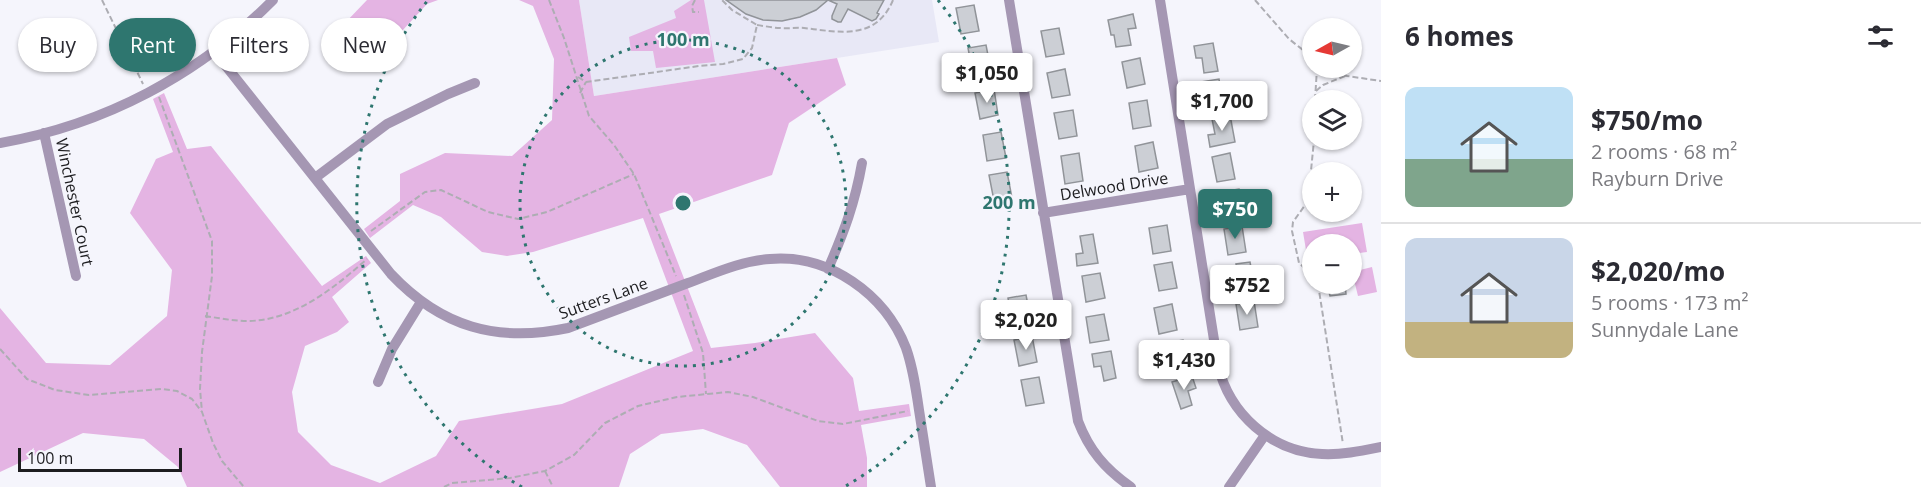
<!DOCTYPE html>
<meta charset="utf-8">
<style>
body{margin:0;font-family:"Open Sans",sans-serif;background:#f2f2f3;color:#2b2b33;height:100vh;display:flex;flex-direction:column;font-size:22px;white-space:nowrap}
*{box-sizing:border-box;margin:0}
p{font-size:20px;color:#7c7c81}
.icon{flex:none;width:33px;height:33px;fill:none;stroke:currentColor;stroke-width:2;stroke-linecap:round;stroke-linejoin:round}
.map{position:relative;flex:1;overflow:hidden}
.drawer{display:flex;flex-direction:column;background:#fff;width:540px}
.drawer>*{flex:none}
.top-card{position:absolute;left:18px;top:18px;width:570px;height:54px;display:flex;gap:12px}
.needle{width:39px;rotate:262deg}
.tools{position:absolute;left:1302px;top:18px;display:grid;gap:12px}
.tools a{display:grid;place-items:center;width:60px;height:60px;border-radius:50%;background:#fff;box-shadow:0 2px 4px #0004;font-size:30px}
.scale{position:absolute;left:18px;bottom:15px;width:164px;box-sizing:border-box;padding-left:6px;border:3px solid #1d1d20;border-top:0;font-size:16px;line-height:21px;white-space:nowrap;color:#1d1d20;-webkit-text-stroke:4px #f5f5fc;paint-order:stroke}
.price{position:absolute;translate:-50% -51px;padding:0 14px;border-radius:6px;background:#fff;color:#222;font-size:20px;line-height:39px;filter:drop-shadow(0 2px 3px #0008)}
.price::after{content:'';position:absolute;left:50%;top:36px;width:18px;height:14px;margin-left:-9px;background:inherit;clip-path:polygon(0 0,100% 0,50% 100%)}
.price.current{background:#2e766f;color:#fff}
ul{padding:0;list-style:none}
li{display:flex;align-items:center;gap:18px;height:150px;padding:0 24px}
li+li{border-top:2px solid #e1e1e2}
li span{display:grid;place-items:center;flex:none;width:168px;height:120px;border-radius:12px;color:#555}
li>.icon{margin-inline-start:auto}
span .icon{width:72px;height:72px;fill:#fffc;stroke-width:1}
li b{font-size:26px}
h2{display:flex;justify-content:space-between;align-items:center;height:72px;padding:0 24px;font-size:26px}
.chip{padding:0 21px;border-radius:27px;background:#fff;box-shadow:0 2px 4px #0004;font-size:21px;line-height:54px}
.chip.current{background:#2e766f;color:#fff}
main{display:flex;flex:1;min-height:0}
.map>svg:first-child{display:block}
.built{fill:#e8e8f6}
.park{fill:#e4b4e3}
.building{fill:#cccfd5;stroke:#919499;stroke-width:1.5}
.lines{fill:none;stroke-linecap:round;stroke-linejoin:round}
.path{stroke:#adadb3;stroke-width:2;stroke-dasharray:6 3;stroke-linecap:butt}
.street{stroke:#a597b3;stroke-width:10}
.ring{fill:none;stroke:#2e766f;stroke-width:3;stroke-dasharray:3 6}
.labels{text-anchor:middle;stroke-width:4.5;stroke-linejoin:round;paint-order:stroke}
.street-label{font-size:16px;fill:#1d1d20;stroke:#f5f5fc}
.centre{fill:#2e766f;stroke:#f5f5fc;stroke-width:3}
.ring-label{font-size:18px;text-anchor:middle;font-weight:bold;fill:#2e766f;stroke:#f5f5fc;stroke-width:4.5;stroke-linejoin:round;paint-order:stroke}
</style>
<main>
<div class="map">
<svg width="1381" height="487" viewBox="0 0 1381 487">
<rect width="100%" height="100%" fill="#f5f5fc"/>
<path class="built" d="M 579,0 L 932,0 L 939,42 L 594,96 Z"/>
<path class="park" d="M 367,0 L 438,0 L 427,4 L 389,45 L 374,50 L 358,44 L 344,24 Z
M 519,0 L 579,0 L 594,96 L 837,58 L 846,85 L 789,123 L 772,175 L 659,214 L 711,348 L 755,343 L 815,333 L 853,378 L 859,411 L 909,404 L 911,416 L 861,425 L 867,458 L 867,487 L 780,487 L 747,445 L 703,429 L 661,434 L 630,454 L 619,487 L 187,487 L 178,467 L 144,439 L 83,433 L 0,472 L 0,308 L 46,363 L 110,365 L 167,316 L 172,270 L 130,213 L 156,159 L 173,152 L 153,99 L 164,93 L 187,149 L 211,146 L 322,286 L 366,256 L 371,263 L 332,297 L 349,322 L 337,332 L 305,346 L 292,392 L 298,432 L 331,465 L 380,483 L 436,456 L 459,421 L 562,404 L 693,351 L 643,218 L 533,252 L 507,256 L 482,252 L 441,217 L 413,205 L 370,238 L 364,229 L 400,201 L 400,174 L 445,153 L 512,156 L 552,120 L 554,59 L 533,6 Z
M 691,0 L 704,0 L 715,62 L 656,68 L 653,51 L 631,51 L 629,37 L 676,18 L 674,11 Z
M 1362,223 L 1367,252 L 1352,254 L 1352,244 L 1312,244 L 1312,261 L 1308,262 L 1303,232 Z
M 1372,267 L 1377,292 L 1358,296 L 1352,272 Z"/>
<path class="building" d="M 726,0 L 828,0 L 816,10 L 800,17 L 782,21 L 763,20 L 746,14 Z
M 828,0 L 884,0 L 877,13 L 879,14 L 876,19 L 872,21 L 848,9 L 841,22 L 838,22 L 832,19 L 832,16 L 837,4 Z
M 974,5 L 979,31 L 961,34 L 956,8 Z
M 1133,14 L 1136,28 L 1128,29 L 1131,45 L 1116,47 L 1114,35 L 1111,35 L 1108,20 Z
M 1059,28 L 1064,54 L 1046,57 L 1041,31 Z
M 1213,43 L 1218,71 L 1204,73 L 1202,58 L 1196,58 L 1194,46 Z
M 986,45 L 991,71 L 973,74 L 968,48 Z
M 1140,58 L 1145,84 L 1127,88 L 1122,62 Z
M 1065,69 L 1070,95 L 1052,98 L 1047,73 Z
M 1219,79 L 1223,107 L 1210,110 L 1207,94 L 1202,95 L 1200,82 Z
M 994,89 L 998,115 L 980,119 L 975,93 Z
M 1147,100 L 1151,126 L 1133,129 L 1129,103 Z
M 1073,110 L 1077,136 L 1059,139 L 1054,113 Z
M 1230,115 L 1235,142 L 1210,147 L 1208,135 L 1215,134 L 1212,119 Z
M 1001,132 L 1006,158 L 987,161 L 983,135 Z
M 1153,142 L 1158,168 L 1139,172 L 1135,146 Z
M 1079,153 L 1083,181 L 1065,184 L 1061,156 Z
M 1230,153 L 1235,179 L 1217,182 L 1212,157 Z
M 1007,172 L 1012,198 L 994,201 L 989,175 Z
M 1239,189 L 1243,217 L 1230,219 L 1227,204 L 1222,205 L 1220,192 Z
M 1167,225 L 1171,251 L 1153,254 L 1149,228 Z
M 1242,226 L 1246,252 L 1228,255 L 1224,229 Z
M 1093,234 L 1098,263 L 1077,266 L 1076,254 L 1083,253 L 1080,236 Z
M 1172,262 L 1177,288 L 1159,291 L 1154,265 Z
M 1250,262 L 1255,290 L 1234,294 L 1232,282 L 1239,280 L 1236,264 Z
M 1100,273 L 1105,298 L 1086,302 L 1082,276 Z
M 1327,284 L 1345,284 L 1346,294 L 1330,296 Z
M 1026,295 L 1031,321 L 1013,324 L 1008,298 Z
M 1254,301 L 1258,327 L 1240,330 L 1236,304 Z
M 1172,304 L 1177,330 L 1159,334 L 1154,308 Z
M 1104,314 L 1109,340 L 1090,343 L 1086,317 Z
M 1032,336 L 1037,362 L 1019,366 L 1014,340 Z
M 1183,340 L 1188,366 L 1170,369 L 1165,343 Z
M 1111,351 L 1116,378 L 1104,381 L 1101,366 L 1094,367 L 1092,354 Z
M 1192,376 L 1196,388 L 1188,391 L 1192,405 L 1181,409 L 1172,382 Z
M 1039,377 L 1044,403 L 1026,406 L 1021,380 Z"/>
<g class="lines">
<path class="path" d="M 102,0 L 143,84
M 549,0 L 564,38 L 589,116 L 614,145 L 634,174 L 676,276
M 695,0 L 692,6 L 693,12 L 699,12
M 1255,0 L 1289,39 L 1312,57
M 757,25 C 765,26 773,28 780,28 C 788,29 796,27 804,28 C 839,32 876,41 893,0
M 1327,68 L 1347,76 L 1381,81
M 578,77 L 586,82 L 699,66 L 723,64 L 743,59 L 752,48 L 757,25 L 732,10 L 722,0
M 1316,91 L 1323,85 L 1345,76
M 580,93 L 586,82
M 159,97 L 212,241 L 212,276 L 202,352 L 200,389 L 202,412 L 213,443 L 222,461 L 244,487
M 1315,100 L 1317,68
M 371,231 L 425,192 L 441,190 L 488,212 L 518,219 L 547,212 L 634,174
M 1312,275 L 1299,263 L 1292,231 L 1293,222 L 1308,201 L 1314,140
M 1318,284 L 1343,444
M 684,295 L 703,353 L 706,394
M 205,316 C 219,318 233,321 247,321 C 294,321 334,288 367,259
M 0,349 L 27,379 L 55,390 L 89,395 L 161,389 L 177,391 L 192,399 L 202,412
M 545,471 L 553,487
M 444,487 L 452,483 L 510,478 L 545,471 L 574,455 L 605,423 L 638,406 L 677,397 L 728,392 L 753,397 L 818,421 L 843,424 L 908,411"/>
<path class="street" d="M 1009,0 L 1078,421 C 1089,450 1105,469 1131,487
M 1160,0 L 1218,365 C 1229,413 1271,452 1322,454 C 1342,455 1361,451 1381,447
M 214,51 L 391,274 C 441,327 497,343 568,328 C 608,313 648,298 688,283 C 715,273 741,261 770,259 C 829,254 885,294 906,348 C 913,368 916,389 919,410 C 923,436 927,461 931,487
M 44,133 L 76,276
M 0,143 C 104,125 199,75 273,0
M 315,178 L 387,124 L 448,94 L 475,83
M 1043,213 L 1190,189
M 828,269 C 844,232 855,203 862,163
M 378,382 L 392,349 L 421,302
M 1229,487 L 1265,435"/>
</g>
<g class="ring">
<circle cx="683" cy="203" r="163"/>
<path d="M522 487A326 326 0 0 1 428 0M938 0A326 326 0 0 1 844 487"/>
</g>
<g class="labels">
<g class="street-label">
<text transform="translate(1114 186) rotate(-9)" y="6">Delwood Drive</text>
<text transform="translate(75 202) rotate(78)" y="6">Winchester Court</text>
<text transform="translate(603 298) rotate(-20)" y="6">Sutters Lane</text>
</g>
</g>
<circle cx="683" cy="203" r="9" class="centre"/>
<g class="ring-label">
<text x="683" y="46">100 m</text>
<text x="1009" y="209">200 m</text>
</g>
</svg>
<div class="tools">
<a><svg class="needle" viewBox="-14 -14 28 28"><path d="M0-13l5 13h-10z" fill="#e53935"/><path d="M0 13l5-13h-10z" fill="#7c7c81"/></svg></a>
<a><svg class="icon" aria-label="layers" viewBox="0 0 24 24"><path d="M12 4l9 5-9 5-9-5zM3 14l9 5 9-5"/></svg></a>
<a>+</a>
<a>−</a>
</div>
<div class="scale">100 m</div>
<b class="price" style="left:987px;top:104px">$1,050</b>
<b class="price" style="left:1222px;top:132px">$1,700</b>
<b class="price current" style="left:1235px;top:240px">$750</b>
<b class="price" style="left:1247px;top:316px">$752</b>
<b class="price" style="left:1026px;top:351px">$2,020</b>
<b class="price" style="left:1184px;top:391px">$1,430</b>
<div class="top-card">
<a class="chip">Buy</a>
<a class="chip current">Rent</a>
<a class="chip">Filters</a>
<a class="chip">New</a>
</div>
</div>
<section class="drawer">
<h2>6 homes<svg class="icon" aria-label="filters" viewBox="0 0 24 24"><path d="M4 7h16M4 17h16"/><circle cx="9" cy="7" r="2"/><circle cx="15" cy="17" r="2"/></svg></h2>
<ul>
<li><span style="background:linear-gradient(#bfe0f5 60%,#7fa58c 0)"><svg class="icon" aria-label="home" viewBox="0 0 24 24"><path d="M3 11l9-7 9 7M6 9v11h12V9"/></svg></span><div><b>$750/mo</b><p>2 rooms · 68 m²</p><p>Rayburn Drive</p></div></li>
<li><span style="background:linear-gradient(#c9d6e8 70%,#c2b280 0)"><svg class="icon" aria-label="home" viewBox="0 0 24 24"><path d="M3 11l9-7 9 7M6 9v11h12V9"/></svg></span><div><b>$2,020/mo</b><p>5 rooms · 173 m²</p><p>Sunnydale Lane</p></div></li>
</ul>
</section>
</main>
